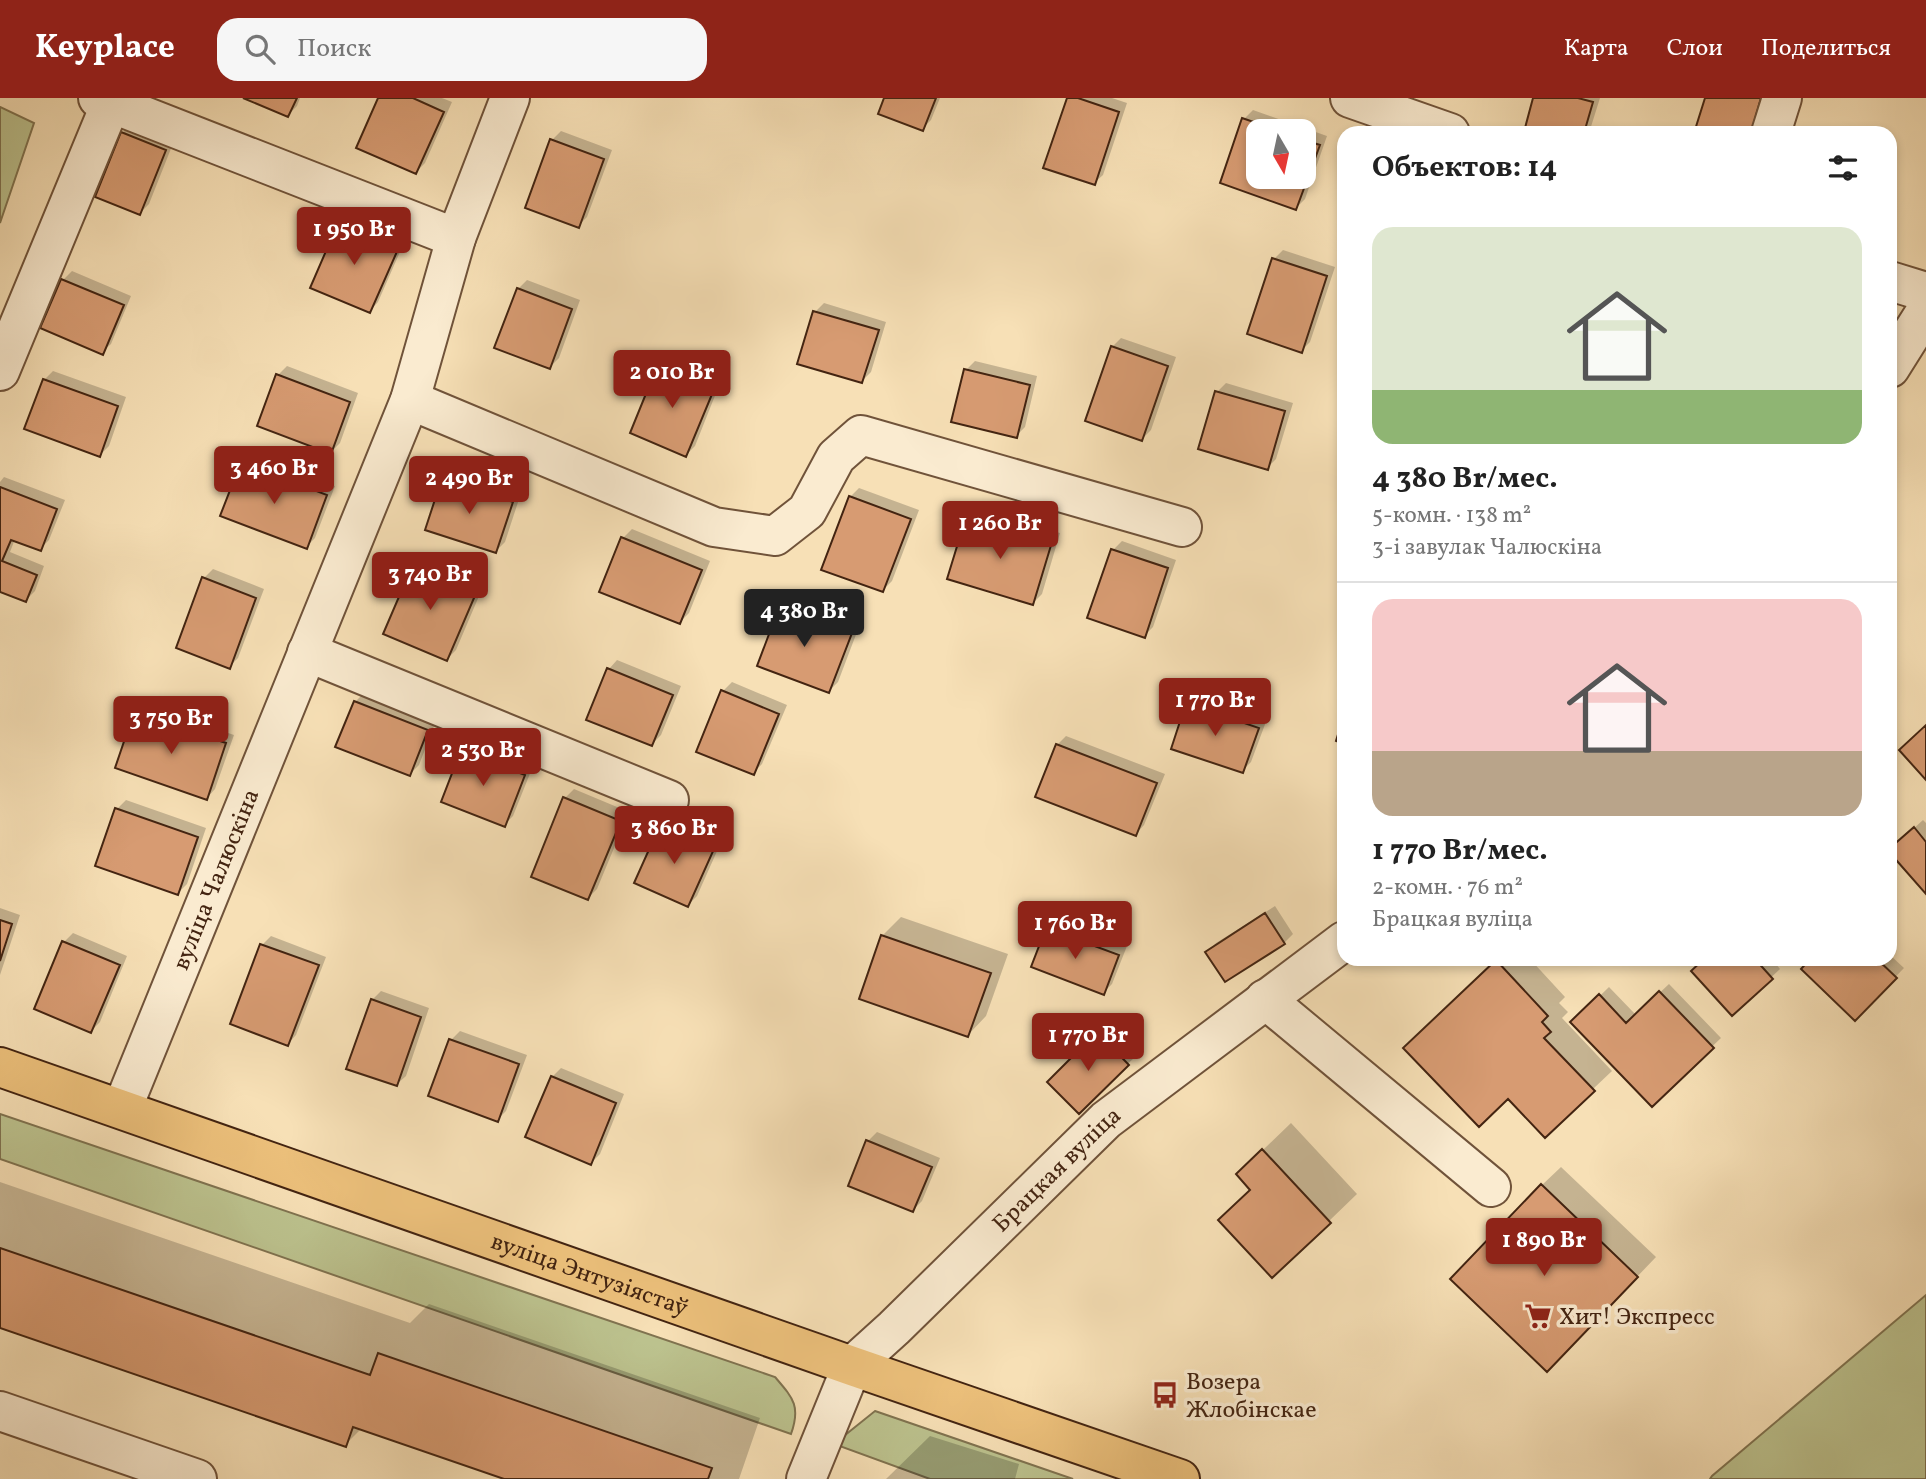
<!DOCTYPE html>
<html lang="ru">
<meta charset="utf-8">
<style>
body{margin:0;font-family:Vollkorn,serif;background:#f6f6f6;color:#222;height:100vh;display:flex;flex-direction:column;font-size:26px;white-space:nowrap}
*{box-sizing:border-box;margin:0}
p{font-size:23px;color:#767676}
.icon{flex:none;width:38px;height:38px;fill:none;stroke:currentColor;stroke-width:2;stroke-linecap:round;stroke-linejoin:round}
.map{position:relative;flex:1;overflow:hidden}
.details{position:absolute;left:1337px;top:28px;width:560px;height:840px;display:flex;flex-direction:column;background:#fff;border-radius:21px;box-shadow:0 4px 10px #0003}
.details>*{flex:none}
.needle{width:46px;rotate:171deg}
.fabs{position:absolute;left:1246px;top:21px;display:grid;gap:14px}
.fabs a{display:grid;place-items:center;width:70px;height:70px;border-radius:14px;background:#fff;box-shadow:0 4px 10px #0003;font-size:35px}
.price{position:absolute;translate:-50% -60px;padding:0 16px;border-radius:7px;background:#8f2418;color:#fff;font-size:23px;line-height:46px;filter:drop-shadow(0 2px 4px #0008)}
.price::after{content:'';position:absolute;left:50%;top:42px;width:21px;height:16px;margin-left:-10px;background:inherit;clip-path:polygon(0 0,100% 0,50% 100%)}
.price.current{background:#222;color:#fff}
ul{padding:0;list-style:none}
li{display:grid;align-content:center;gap:14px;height:371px;padding:0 35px}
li+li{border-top:2px solid #e0e0e0}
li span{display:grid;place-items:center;height:217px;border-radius:21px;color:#555}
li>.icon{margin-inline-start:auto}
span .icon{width:126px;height:126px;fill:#fffc;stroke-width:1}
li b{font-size:30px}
h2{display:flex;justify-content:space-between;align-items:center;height:84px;padding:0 35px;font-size:30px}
header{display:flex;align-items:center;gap:42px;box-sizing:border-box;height:98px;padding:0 35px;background:#8f2418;color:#fff}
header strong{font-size:33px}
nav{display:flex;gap:38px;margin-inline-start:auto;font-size:24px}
.search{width:490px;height:63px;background:#f6f6f6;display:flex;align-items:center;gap:18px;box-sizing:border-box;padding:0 24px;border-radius:21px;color:#767676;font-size:26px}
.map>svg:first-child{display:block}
.green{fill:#bcc28e;stroke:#807350;stroke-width:2}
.shadow{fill:#0003;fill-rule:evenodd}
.building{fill:#d79b72;stroke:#432411;stroke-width:2}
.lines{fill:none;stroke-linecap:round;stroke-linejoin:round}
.minor-casing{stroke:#70533a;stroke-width:42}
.major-casing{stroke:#432411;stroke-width:42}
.minor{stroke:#faebd0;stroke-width:38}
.major{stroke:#ecc07b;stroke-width:38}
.labels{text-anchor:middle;stroke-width:7;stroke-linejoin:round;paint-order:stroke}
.street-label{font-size:24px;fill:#432411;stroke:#faebd0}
.poi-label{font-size:24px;fill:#432411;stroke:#faebd0;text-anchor:start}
</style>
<header>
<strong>Keyplace</strong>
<div class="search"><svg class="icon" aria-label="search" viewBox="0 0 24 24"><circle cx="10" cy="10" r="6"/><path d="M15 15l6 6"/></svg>Поиск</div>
<nav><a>Карта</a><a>Слои</a><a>Поделиться</a></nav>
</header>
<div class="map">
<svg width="1926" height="1381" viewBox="0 0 1926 1381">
<rect width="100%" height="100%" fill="#f7e0b6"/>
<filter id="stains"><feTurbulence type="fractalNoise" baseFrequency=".00286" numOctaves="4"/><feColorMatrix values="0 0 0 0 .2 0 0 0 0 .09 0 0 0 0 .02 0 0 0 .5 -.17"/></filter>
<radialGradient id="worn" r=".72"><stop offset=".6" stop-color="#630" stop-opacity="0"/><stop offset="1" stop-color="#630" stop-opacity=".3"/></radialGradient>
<path class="green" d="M 0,9 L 34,25 L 0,125 Z
M 0,1016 L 775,1279 C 793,1300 801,1308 791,1336 L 0,1061 Z
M 1926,1197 L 1926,1381 L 1710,1381 L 1712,1378 Z
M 875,1313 L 1073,1381 L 930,1381 L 834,1346 Z"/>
<path class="shadow" d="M 248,0 L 300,0 L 297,8 L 288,17 Z
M 380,0 L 442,0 L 452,4 L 425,65 L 416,74 Z
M 886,0 L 940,0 L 931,22 L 922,31 Z
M 1068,0 L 1112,0 L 1127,5 L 1103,77 L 1094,85 Z
M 1535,0 L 1600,0 L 1589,35 L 1549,35 Z
M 1253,12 L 1327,38 L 1305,101 L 1296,110 L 1222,84 L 1244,21 ZM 1258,33 L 1304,33 L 1304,79 L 1258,79 Z
M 131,26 L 174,43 L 149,106 L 140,115 L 122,35 Z
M 561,33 L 612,52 L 587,119 L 578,128 L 552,42 Z
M 349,115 L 406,140 L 378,204 L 370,213 L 341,124 Z
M 1283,152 L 1335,169 L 1310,244 L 1301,253 L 1274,161 Z
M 72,173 L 131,198 L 111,246 L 102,254 L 63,182 Z
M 527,182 L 580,202 L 559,260 L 550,269 L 518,191 Z
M 824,205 L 886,224 L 871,274 L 862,283 L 815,214 Z
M 1121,240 L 1176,259 L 1151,332 L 1142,341 L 1112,249 Z
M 668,258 L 722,280 L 695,348 L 686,357 L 659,267 Z
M 975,263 L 1037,278 L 1025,329 L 1016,338 L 966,272 Z
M 287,268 L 358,295 L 340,345 L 331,354 L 278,277 Z
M 53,273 L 126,299 L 109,348 L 100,357 L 44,282 Z
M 1226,285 L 1293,305 L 1276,361 L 1267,370 L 1217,294 Z
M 251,356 L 335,388 L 315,440 L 306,449 L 242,365 Z
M 452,372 L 521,395 L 505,444 L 496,453 L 443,381 Z
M 4,379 L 65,402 L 49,442 L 40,451 L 15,441 L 10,454 L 44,468 L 35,493 L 26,502 L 0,492 L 0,384 Z
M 859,390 L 919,412 L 892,483 L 883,492 L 850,399 Z
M 977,411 L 1060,435 L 1042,496 L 1033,505 L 968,420 Z
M 632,431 L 710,463 L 689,515 L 680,524 L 623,440 Z
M 1122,443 L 1176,462 L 1153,529 L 1144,538 L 1113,452 Z
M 424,458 L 485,484 L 456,552 L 447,561 L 415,467 Z
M 213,471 L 264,491 L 238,560 L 229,569 L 204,480 Z
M 790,499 L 860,526 L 838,584 L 829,593 L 781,508 Z
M 617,562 L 681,588 L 661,637 L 652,646 L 609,571 Z
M 732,584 L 787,607 L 762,666 L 753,675 L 723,593 Z
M 364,595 L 436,623 L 419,667 L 410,676 L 355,604 Z
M 1197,597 L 1267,621 L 1251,664 L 1242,673 L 1188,606 Z
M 144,606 L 234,637 L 215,691 L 207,700 L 136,615 Z
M 1066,638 L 1165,676 L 1144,727 L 1136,736 L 1057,647 Z
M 472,644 L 533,668 L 513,718 L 504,727 L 443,703 L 463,653 Z
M 574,691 L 629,714 L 597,791 L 588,800 L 565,700 Z
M 126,702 L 206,730 L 187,786 L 178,795 L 117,711 Z
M 670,719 L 722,742 L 697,798 L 688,807 L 661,728 Z
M 1923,722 L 1926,725 L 1926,793 L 1890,752 Z
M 1275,808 L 1293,836 L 1284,845 L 1208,854 L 1216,845 Z
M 0,810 L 20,817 L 0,877 Z
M 901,819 L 1008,856 L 986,918 L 968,937 L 882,838 Z
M 1057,822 L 1127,848 L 1112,886 L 1103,895 L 1033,868 L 1048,831 Z
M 73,835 L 127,858 L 100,924 L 91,933 L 64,844 Z
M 271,838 L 326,859 L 296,937 L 288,946 L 262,847 Z
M 1890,857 L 1904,870 L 1855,921 L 1813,861 L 1890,861 Z
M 1499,861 L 1530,861 L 1565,899 L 1559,905 L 1568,914 L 1562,920 L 1612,973 L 1593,991 L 1424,932 Z
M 1706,861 L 1772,861 L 1780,871 L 1732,916 Z
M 1669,886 L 1721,940 L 1652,1006 L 1573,924 L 1609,889 L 1636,917 Z
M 381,893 L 429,910 L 406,978 L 397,986 L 372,902 Z
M 1107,927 L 1137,957 L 1079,1013 L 1050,984 Z
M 460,933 L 527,957 L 506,1013 L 497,1022 L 430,997 L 451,942 Z
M 561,970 L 624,996 L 600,1056 L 591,1065 L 552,979 Z
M 1291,1025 L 1357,1096 L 1272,1178 L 1252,1091 L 1238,1076 Z
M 877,1034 L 940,1060 L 922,1103 L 913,1112 L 868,1043 Z
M 1561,1069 L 1656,1159 L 1566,1253 L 1542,1087 Z
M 0,1084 L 410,1225 L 429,1206 L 760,1320 L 739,1381 L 509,1381 L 362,1330 L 345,1347 L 0,1228 Z
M 930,1338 L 1019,1366 L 1015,1381 L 886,1381 Z"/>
<path class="building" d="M 243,0 L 297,0 L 288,19 Z
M 378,0 L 413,0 L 444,14 L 416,76 L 356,50 Z
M 884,0 L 936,0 L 923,33 L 878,16 Z
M 1067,0 L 1078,0 L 1119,14 L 1095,87 L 1043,70 Z
M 1533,0 L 1578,0 L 1593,4 L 1584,35 L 1543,35 L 1525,30 Z
M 1705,0 L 1761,0 L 1751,35 L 1694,35 Z
M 1242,20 L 1280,33 L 1258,33 L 1258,79 L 1304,79 L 1304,42 L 1320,47 L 1296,112 L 1220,85 Z
M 121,34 L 166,52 L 140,117 L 95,99 Z
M 550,41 L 604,61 L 579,130 L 525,110 Z
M 339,123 L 399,149 L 370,215 L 310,190 Z
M 1272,160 L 1327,178 L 1302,255 L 1247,236 Z
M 61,181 L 124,207 L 103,257 L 40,230 Z
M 517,190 L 572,211 L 550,271 L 494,250 Z
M 813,213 L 879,232 L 862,285 L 797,266 Z
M 1111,248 L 1168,268 L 1142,343 L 1085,323 Z
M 658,266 L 715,289 L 686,359 L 630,335 Z
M 964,271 L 1030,287 L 1017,340 L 951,324 Z
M 276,276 L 350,304 L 331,356 L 257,328 Z
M 43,281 L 118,308 L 100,359 L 24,331 Z
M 1215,293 L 1285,313 L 1268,372 L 1198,351 Z
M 241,364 L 327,397 L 307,451 L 220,418 Z
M 442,380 L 513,404 L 496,455 L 425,432 Z
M 0,389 L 57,411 L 41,453 L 11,442 L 2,463 L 37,477 L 26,504 L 0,494 Z
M 849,398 L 911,421 L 883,494 L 821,472 Z
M 966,419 L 1052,444 L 1033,507 L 947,481 Z
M 621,439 L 702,472 L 680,526 L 599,494 Z
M 1111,451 L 1168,470 L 1145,540 L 1087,520 Z
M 413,466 L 477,493 L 447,563 L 383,536 Z
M 202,479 L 256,500 L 230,571 L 176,550 Z
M 780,507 L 852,535 L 829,595 L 757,568 Z
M 607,570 L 673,597 L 652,648 L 586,622 Z
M 721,592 L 779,616 L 754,677 L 696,654 Z
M 354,603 L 428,632 L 410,678 L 335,649 Z
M 1186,605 L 1259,630 L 1243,675 L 1171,651 Z
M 134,614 L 226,645 L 207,702 L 115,670 Z
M 1344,617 L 1344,646 L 1336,643 Z
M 1926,627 L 1926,682 L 1899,652 Z
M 1056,646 L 1157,685 L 1136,738 L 1035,699 Z
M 461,652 L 525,677 L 505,729 L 441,704 Z
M 563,699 L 621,723 L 588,802 L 531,779 Z
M 115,710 L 198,739 L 178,797 L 95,768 Z
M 660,727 L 714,751 L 688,809 L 634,785 Z
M 1914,729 L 1926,744 L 1926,796 L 1890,755 L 1890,750 Z
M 1265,815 L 1285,846 L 1225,884 L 1205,854 Z
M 0,822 L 12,826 L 0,863 Z
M 1046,830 L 1119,857 L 1104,897 L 1031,869 Z
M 881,837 L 991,875 L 968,939 L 859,901 Z
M 62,843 L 120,867 L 91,935 L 34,911 Z
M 260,846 L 319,867 L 288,948 L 230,926 Z
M 1704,861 L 1755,861 L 1773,881 L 1732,918 L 1691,873 Z
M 1810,861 L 1877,861 L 1897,880 L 1855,923 L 1801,871 Z
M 1496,862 L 1548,918 L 1542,924 L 1551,934 L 1544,940 L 1595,993 L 1545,1040 L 1508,1001 L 1479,1029 L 1403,950 Z
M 1659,893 L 1714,950 L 1652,1009 L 1570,924 L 1599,896 L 1626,925 Z
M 371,901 L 421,919 L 397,988 L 346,971 Z
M 1097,934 L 1129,967 L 1079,1016 L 1047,984 Z
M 449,941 L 519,966 L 498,1024 L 428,998 Z
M 551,978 L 616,1005 L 591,1067 L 525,1039 Z
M 866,1042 L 932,1069 L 913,1114 L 848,1088 Z
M 1262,1051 L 1331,1125 L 1272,1180 L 1218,1122 L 1250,1092 L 1236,1076 Z
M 1541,1086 L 1638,1179 L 1547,1274 L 1450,1181 Z
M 0,1150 L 370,1277 L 378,1255 L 712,1370 L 708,1381 L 504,1381 L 353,1329 L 346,1349 L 0,1230 Z"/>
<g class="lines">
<defs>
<g id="minor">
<path d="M 98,0 L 456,140"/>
<path d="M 1350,0 L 1450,35"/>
<path d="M 1771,35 L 1782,0"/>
<path d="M 1890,183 L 1926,194"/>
<path d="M 1890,270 L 1926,213"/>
<path d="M 0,273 L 111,5"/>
<path d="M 410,302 L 714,429 L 775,438 L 807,413 L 836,359 L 861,337 L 1182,429"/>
<path d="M 307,554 L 669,702"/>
<path d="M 1265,901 L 1491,1089"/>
<path id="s1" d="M 122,1011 L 410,302 L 456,140 L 510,0"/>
<path d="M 0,1313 L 197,1381"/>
<path id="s2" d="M 806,1381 L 852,1268 L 894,1230 L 1106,1022 L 1344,843"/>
</g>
<g id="major">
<path id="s3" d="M 0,969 L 852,1268 L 1180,1381"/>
</g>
</defs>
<use href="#minor" class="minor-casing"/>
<use href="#major" class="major-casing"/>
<use href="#minor" class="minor"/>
<use href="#major" class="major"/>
</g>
<defs>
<symbol id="supermarket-bare" viewBox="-9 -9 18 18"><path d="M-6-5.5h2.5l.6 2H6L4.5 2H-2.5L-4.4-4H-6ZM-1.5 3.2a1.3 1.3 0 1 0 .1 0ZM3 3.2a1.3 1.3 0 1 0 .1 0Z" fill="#8f2418" stroke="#faebd0" stroke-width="2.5" paint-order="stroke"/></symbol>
<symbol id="bus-bare" viewBox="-9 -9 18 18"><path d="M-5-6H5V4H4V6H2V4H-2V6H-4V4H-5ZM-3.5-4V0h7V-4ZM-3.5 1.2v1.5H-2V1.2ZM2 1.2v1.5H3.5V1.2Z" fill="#8f2418" stroke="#faebd0" stroke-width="2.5" paint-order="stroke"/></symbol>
</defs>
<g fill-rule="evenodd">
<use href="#supermarket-bare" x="1519" y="1199" width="38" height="38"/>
<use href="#bus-bare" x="1146" y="1278" width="38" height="38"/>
</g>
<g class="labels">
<g class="street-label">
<text dy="8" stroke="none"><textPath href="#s1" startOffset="248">вуліца Чалюскіна</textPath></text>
<text dy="8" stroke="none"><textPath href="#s2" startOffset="406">Брацкая вуліца</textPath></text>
<text dy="8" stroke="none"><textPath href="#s3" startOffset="625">вуліца Энтузіястаў</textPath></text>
</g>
<g class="poi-label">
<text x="1559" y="1226">Хит! Экспресс</text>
<text x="1186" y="1291">Возера<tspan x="1186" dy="28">Жлобінскае</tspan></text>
</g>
</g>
<rect width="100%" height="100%" filter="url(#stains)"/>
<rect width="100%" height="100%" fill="url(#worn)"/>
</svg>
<div class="fabs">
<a><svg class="needle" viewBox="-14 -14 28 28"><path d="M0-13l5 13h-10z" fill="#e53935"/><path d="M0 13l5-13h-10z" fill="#767676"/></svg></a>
</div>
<b class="price" style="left:354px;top:169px">1 950 Br</b>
<b class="price" style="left:672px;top:312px">2 010 Br</b>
<b class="price" style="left:274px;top:408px">3 460 Br</b>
<b class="price" style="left:469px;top:418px">2 490 Br</b>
<b class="price" style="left:1000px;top:463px">1 260 Br</b>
<b class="price" style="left:430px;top:514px">3 740 Br</b>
<b class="price current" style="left:804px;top:551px">4 380 Br</b>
<b class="price" style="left:1215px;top:640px">1 770 Br</b>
<b class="price" style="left:171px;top:658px">3 750 Br</b>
<b class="price" style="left:483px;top:690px">2 530 Br</b>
<b class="price" style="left:674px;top:768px">3 860 Br</b>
<b class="price" style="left:1075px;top:863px">1 760 Br</b>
<b class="price" style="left:1088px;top:975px">1 770 Br</b>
<b class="price" style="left:1544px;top:1180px">1 890 Br</b>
<section class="details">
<h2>Объектов: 14<svg class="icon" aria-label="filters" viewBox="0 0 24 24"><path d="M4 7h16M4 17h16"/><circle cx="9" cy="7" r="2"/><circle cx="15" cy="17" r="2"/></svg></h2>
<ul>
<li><span style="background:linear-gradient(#dfe7d0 75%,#8fb573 0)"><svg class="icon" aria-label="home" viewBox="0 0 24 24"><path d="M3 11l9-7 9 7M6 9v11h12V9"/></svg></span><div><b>4 380 Br/мес.</b><p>5-комн. · 138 m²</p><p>3-і завулак Чалюскіна</p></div></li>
<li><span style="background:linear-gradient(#f6c9c9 70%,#b9a48a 0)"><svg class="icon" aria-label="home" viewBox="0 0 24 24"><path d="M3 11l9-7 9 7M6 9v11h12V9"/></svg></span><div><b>1 770 Br/мес.</b><p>2-комн. · 76 m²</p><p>Брацкая вуліца</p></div></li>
</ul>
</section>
</div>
